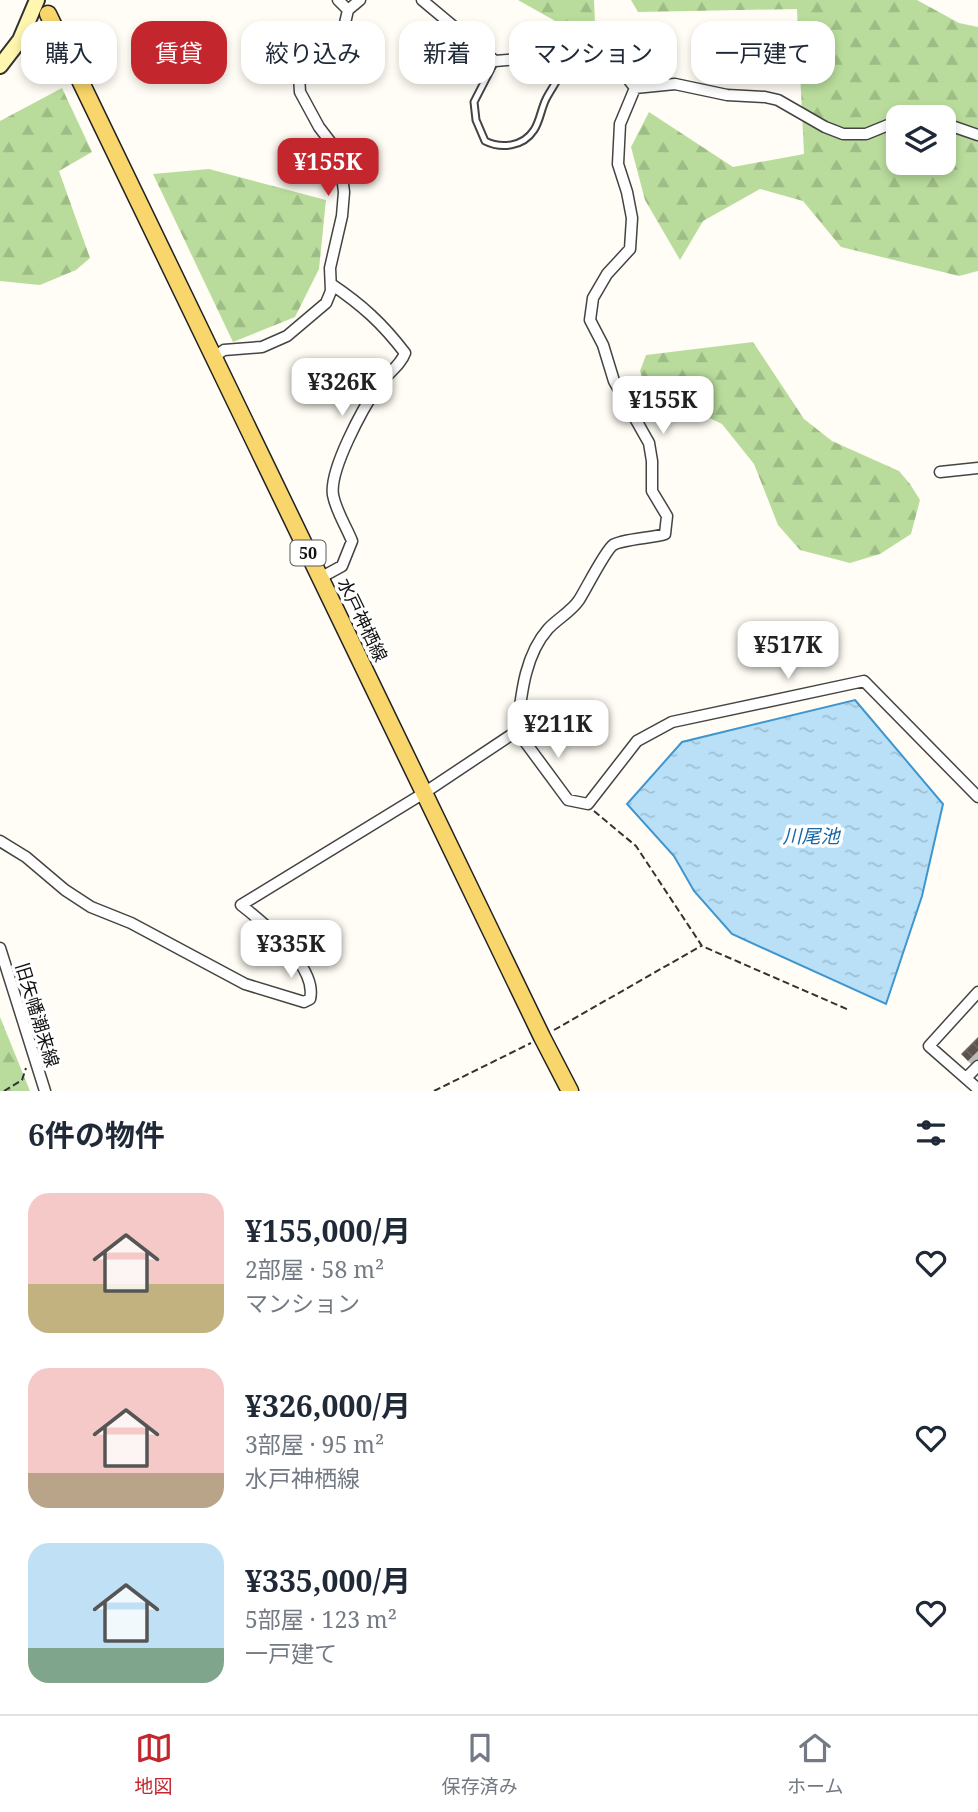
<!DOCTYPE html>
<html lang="ja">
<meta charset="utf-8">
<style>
body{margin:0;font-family:"Noto Serif","Noto Sans JP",serif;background:#f2f2f3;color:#1f2937;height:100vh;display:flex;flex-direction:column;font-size:26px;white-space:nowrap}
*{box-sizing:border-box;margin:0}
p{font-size:23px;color:#747a83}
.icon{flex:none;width:38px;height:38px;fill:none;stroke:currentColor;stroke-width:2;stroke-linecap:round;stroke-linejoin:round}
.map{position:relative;height:1091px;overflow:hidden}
.side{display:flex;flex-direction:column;background:#fff;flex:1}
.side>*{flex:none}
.guide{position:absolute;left:21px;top:21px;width:936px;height:63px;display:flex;gap:14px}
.buttons{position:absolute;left:886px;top:105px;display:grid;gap:14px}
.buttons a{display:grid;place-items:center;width:70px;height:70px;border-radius:14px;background:#fff;box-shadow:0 4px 10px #0003;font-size:35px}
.price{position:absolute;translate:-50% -60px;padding:0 16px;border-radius:14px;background:#fff;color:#222;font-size:23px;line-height:46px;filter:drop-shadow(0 2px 4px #0008)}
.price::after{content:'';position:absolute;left:50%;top:42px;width:21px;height:16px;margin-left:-10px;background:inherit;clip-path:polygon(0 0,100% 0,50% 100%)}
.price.current{background:#c4262e;color:#fff}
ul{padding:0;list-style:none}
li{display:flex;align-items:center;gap:21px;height:175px;padding:0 28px}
li span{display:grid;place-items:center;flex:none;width:196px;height:140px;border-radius:21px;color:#555}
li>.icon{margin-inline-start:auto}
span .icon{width:84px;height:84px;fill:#fffc;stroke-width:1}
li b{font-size:30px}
h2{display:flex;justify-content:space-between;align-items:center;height:84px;padding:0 28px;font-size:30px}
.chip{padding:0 24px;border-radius:21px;background:#fff;box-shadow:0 4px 10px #0003;font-size:24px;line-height:63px}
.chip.current{background:#c4262e;color:#fff}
.menu{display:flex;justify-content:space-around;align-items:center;height:98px;border-top:2px solid #e0e1e3;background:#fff;font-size:19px;color:#747a83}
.menu a{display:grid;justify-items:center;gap:4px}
.menu .current{color:#c4262e}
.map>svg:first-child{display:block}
.forest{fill:url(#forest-firs);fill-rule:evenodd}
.water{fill:url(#water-ripples);stroke:#3f96cf;stroke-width:2}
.building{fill:url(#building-cross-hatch);filter:url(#shadow)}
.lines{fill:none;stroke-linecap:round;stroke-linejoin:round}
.service-casing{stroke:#444;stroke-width:9}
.minor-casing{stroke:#444;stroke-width:13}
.secondary-casing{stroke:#333;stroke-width:18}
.primary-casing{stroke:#222;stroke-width:19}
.path{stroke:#333;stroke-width:2;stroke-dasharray:7 3.5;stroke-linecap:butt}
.service{stroke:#fff;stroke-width:5}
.minor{stroke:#fff;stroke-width:10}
.secondary{stroke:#fff6b0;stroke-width:14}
.primary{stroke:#f9d66b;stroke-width:16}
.labels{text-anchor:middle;stroke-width:7;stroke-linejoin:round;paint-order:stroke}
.shield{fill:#fff;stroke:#585858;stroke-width:2}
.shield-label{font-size:16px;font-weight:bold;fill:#111}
.street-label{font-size:18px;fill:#111;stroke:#fff}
.water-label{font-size:19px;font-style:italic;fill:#1768a6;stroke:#fff}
</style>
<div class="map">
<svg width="978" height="1091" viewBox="0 0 978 1091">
<defs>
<pattern id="forest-firs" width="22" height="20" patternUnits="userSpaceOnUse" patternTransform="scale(1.75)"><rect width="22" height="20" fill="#b9dc9c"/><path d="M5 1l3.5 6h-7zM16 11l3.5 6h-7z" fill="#9ebc85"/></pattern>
<pattern id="water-ripples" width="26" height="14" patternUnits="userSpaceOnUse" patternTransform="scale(1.75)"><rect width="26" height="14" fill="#b9e0f7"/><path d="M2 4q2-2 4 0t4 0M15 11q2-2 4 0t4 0" fill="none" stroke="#9ebfd3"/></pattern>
<pattern id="building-cross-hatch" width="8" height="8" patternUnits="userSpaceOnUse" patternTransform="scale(1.75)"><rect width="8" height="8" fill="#5a524d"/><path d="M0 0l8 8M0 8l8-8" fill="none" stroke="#6d6662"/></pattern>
<filter id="shadow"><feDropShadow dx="5" dy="5" stdDeviation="0" flood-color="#0004"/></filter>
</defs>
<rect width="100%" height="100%" fill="#fffdf5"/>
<path class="forest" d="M 518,0 L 594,0 L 596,44 Z
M 631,0 L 917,0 L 959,23 L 978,27 L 978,271 L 959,276 L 841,247 L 803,201 L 760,189 L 703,221 L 680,260 L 645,200 L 631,147 L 649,112 L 733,167 L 804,154 L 797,9 L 638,12 ZM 898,117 L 943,117 L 943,163 L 898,163 Z
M 62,88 L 92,152 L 59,171 L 90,258 L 76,270 L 40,285 L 0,281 L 0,121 Z
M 209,169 L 326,200 L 319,269 L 295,317 L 233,342 L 153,174 Z
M 753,342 L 804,419 L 832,441 L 899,471 L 910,484 L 920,500 L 911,534 L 880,554 L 850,563 L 800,550 L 778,525 L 754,464 L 722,424 L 645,387 L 640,371 L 646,355 Z
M 0,1017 L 30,1091 L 0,1091 Z"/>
<path class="water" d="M 855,700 L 943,804 L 922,896 L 886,1004 L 732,934 L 694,891 L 674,856 L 627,804 L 682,742 Z"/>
<path class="building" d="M 978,1037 L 978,1051 L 968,1061 L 961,1054 Z"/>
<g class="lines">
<defs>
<path id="service" d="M 495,61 L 474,102 L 476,120 L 485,141 C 501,149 523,147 534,130 C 540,121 541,109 546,99 C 553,85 566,71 565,55"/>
<path id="minor" d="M 338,0 L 348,10 L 360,0
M 422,0 L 495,61 L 565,55 L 611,57 L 635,88 L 675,84 L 727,95 L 765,97 L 778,100 L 825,127 L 843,134 L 866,134 L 898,121
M 635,88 L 620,124 L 618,164 L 627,192 L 632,218 L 630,249 L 607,274 L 593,298 L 590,320 L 603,345 L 614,381 L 649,443 L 652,461 L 652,491 L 667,516 L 665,534 C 653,538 622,539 613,545 C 605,551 586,589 579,600 C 571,612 557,619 548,629 C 524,656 521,697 517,731 L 568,800 L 588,804 L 637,741 L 672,722 L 864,681 L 978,797
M 908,117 L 922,117
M 943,123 L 978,135
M 214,357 L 224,350 L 262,347 L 287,336 L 326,303 L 331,291 L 330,268 L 342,216 L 344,192 L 341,168 L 332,144 L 319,127 L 300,92 L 299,76 L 310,57 L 342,36 L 348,10
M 940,472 L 978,468
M 320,578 L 342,566 L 352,541 C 346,526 336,511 333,495 C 329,470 363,408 378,386 C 386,375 401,365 405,353 C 382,323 362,305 331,284
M 0,841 L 26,857 L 65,890 L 91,907 L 131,923 L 245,984 L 304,1002 L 310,999 C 318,967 264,923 241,905 L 424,793 L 517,731
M 0,948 L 45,1091
M 978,992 L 929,1046 L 978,1089
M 966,1078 L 978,1066"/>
<path id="secondary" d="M 0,66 L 20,40 L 37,0"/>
<path id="primary" d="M 48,14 L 542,1037 L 570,1091"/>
</defs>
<use href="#service" class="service-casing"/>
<use href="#minor" class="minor-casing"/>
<use href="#secondary" class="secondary-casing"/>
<use href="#primary" class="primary-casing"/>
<path class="path" d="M 594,811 L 636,846 L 702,946 L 849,1010
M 554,1030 L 701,946
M 4,1091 L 22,1080 L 26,1068
M 434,1091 L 531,1043"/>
<use href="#service" class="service"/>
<use href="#minor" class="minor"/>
<use href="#secondary" class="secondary"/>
<use href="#primary" class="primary"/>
</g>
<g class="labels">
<rect class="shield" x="290.5" y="540.5" width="35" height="25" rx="5"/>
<g class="shield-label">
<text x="308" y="559">50</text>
</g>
<g class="street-label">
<text transform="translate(362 620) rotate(64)" y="6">水戸神栖線</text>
<text transform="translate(37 1015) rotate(73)" y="6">旧矢幡潮来線</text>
</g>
<g class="water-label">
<text x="811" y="843">川尾池</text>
</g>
</g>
</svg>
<div class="buttons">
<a><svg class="icon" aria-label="layers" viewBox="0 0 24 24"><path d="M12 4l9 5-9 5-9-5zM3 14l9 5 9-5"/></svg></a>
</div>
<b class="price current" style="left:328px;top:198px">¥155K</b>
<b class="price" style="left:342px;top:418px">¥326K</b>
<b class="price" style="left:663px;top:436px">¥155K</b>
<b class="price" style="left:788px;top:681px">¥517K</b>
<b class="price" style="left:558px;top:760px">¥211K</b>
<b class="price" style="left:291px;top:980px">¥335K</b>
<div class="guide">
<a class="chip">購入</a>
<a class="chip current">賃貸</a>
<a class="chip">絞り込み</a>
<a class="chip">新着</a>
<a class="chip">マンション</a>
<a class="chip">一戸建て</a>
</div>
</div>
<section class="side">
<h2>6件の物件<svg class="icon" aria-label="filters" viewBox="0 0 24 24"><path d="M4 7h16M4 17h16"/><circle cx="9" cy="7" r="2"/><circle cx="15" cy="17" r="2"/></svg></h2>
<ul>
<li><span style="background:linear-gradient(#f6c9c9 65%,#c2b280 0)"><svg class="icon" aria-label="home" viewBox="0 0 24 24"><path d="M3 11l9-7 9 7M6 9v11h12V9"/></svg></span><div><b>¥155,000/月</b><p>2部屋 · 58 m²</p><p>マンション</p></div><svg class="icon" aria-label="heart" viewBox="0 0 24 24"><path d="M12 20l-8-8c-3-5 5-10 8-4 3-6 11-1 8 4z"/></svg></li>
<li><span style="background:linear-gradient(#f6c9c9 75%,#b9a48a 0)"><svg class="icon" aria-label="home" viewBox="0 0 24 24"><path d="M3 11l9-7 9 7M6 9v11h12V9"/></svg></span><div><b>¥326,000/月</b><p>3部屋 · 95 m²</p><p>水戸神栖線</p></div><svg class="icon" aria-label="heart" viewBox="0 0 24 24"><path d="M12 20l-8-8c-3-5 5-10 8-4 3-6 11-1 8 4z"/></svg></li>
<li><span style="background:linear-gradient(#bfe0f5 75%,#7fa58c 0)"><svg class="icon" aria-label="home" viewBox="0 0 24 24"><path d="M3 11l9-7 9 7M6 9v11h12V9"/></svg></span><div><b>¥335,000/月</b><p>5部屋 · 123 m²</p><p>一戸建て</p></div><svg class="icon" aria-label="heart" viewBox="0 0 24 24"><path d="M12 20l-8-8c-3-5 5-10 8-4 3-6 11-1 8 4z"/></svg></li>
</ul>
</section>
<nav class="menu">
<a class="current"><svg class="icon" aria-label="map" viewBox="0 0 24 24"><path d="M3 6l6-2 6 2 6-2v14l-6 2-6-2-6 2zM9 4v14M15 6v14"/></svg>地図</a>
<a><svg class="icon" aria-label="saved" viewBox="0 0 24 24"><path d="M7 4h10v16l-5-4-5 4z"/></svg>保存済み</a>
<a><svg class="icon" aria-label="home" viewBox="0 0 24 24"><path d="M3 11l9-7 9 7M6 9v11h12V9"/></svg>ホーム</a>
</nav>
